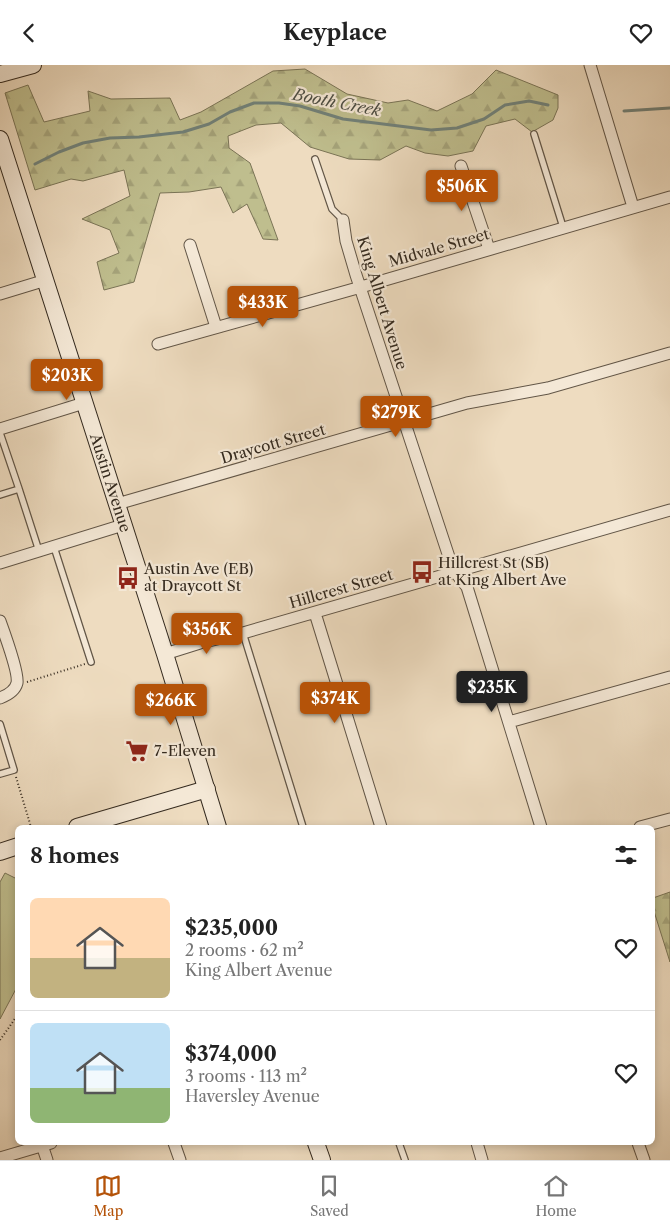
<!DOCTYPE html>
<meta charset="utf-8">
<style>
body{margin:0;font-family:"Libre Caslon Text",serif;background:#f6f6f6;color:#222;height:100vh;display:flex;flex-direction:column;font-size:19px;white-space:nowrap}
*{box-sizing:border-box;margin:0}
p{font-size:16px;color:#767676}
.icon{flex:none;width:28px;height:28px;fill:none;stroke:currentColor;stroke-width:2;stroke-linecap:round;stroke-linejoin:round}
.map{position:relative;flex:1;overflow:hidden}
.panel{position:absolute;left:15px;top:760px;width:640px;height:320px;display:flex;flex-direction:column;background:#fff;border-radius:8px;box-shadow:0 2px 8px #0003}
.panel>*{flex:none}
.price{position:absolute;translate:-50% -42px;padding:0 11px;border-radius:5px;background:#b45309;color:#fff;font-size:16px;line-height:32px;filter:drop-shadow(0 1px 2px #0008)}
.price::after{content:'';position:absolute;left:50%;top:30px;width:15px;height:11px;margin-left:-8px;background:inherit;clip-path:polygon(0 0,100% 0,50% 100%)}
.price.current{background:#222;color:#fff}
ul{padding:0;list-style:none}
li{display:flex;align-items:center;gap:15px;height:125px;padding:0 15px}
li+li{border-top:1px solid #e0e0e0}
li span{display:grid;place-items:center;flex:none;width:140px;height:100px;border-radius:8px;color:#555}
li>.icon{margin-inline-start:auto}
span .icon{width:60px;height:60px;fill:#fffc;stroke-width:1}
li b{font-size:21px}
h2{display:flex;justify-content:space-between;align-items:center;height:60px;padding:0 15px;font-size:21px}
header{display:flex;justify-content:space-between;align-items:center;height:65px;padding:0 15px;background:#fff;font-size:22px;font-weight:800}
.dock{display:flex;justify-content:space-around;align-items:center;height:70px;border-top:1px solid #e0e0e0;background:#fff;font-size:14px;color:#767676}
.dock a{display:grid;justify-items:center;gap:2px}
.dock .current{color:#b45309}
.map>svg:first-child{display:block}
.forest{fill:url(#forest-firs);stroke:#7a7456}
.pitch{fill:#bfbe8e;stroke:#7a7456}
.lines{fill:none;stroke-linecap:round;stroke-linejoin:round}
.stream{stroke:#718179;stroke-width:3}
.lane-casing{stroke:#625647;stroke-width:8}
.street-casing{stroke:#625647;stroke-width:13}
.secondary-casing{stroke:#342a1f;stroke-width:18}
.path{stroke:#342a1f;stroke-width:2;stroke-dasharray:1 2.5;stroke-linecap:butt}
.lane{stroke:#f4e8d6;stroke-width:5.5}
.street{stroke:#f4e8d6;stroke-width:11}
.secondary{stroke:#f4e8d6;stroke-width:16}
.labels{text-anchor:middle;stroke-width:4.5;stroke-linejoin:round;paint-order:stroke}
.street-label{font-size:15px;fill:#342a1f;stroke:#f4e8d6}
.poi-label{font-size:15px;fill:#342a1f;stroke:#f4e8d6;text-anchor:start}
.water-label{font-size:16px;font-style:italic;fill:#4d4e44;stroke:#f4e8d6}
</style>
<header><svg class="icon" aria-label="back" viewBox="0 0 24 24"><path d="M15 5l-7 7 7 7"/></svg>Keyplace<svg class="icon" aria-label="heart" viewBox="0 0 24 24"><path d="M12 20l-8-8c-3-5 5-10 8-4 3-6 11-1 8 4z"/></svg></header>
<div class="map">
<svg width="670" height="1095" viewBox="0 0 670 1095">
<defs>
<pattern id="forest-firs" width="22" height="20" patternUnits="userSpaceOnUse" patternTransform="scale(1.25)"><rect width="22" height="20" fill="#bfbe8e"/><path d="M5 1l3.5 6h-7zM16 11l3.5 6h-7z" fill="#a5a37a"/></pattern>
</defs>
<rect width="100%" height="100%" fill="#eedcc0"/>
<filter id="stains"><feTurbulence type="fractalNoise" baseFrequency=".004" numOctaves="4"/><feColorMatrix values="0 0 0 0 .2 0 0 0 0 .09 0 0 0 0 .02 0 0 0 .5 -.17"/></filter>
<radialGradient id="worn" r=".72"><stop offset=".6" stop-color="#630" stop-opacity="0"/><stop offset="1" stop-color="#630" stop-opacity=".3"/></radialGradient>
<path class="forest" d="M 305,4 L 347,29 L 388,38 L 408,35 L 437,46 L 472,29 L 496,5 L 558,30 L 558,43 L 553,55 L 532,67 L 515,54 L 486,61 L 473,86 L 448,91 L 425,88 L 406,81 L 380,95 L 349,94 L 310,82 L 281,58 L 256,60 L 228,71 L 229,83 L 250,98 L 278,175 L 263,174 L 247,139 L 233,148 L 221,122 L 189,127 L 160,128 L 134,217 L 104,225 L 97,197 L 119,188 L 110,165 L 82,154 L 130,131 L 124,105 L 83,116 L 71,114 L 35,125 L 5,28 L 28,20 L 44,57 L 90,46 L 88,26 L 111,34 L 170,33 L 180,55 L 201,47 L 273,6 Z
M 670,827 L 670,897 L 652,840 L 653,833 Z"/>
<path class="pitch" d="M 5,808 L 17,814 L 17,922 L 0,954 L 0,817 Z"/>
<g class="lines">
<path class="stream" d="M 624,46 L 670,43
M 35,99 L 59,87 L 83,78 L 110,73 L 139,72 L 183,67 L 209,59 L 230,47 L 254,38 L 279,38 L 300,41 L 343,54 L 431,65 L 457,63 L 484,54 L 505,40 L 529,36 L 548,40"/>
<defs>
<path id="lane" d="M 534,69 L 563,162
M 315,94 L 332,144 L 343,155
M 0,368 L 19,424
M 0,430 L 19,424 L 39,486
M 54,482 L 91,597
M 243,568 L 303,762
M 0,659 L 14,705 L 0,709
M 399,1078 L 405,1095"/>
<path id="street" d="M 590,0 L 633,142
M 461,101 L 489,184
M 343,155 L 346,176 L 356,210 L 449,492 L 455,507 L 467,522 L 541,762
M 190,180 L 216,262
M 0,229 L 46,215
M 158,279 L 361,222 L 670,132
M 0,364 L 84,338
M 117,439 L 467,338 L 548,323 L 670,288
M 0,498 L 123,460
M 315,548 L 381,762
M 0,556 C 4,567 19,608 17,618 C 15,626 8,630 0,633
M 165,589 L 200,578 L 243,568 L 670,445
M 509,657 L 670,612
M 640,762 L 670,754
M 174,1078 L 180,1095
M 477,1078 L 482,1095
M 638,1078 L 644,1095
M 42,1080 L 47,1095
M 0,1093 L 51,1078"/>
<g id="secondary">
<path d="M 0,9 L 33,0"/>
<path id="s1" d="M 0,74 L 165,589 L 218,762"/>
<path d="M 77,762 L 207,724"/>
<path d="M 0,787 L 18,781"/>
<path d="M 316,1078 L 322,1095"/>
</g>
</defs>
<use href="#lane" class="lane-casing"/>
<use href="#street" class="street-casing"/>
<use href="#secondary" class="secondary-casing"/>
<path class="path" d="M 27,617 L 85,599
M 16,712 L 31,762
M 0,975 L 10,961 L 18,949"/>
<use href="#lane" class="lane"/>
<use href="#street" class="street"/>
<use href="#secondary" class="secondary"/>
</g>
<defs>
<symbol id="bus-bare" viewBox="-9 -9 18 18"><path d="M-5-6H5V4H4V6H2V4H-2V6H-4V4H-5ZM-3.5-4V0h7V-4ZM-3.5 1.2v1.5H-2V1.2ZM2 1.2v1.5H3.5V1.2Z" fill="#8f2418" stroke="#f4e8d6" stroke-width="2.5" paint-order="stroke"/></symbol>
<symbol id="supermarket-bare" viewBox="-9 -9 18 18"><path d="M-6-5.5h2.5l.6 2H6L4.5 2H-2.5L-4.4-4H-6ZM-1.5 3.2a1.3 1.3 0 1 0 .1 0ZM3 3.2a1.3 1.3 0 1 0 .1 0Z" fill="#8f2418" stroke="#f4e8d6" stroke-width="2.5" paint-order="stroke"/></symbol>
</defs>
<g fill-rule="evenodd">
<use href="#bus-bare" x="406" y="491" width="32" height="32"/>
<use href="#bus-bare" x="112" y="497" width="32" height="32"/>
<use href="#supermarket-bare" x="121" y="670" width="32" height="32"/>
</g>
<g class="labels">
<g class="street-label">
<text transform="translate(439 183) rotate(-16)" y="5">Midvale Street</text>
<text transform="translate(382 238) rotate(73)" y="5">King Albert Avenue</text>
<text transform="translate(273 379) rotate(-16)" y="5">Draycott Street</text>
<text dy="5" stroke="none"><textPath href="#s1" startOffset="361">Austin Avenue</textPath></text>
<text transform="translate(341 524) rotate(-16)" y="5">Hillcrest Street</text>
</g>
<g class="poi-label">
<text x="438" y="503">Hillcrest St (SB)<tspan x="438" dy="17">at King Albert Ave</tspan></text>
<text x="144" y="509">Austin Ave (EB)<tspan x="144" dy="17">at Draycott St</tspan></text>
<text x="154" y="691">7-Eleven</text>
</g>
<g class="water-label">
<text transform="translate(337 37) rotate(11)" y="6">Booth Creek</text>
</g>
</g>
<rect width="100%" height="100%" filter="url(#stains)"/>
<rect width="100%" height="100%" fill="url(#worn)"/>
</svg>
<b class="price" style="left:462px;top:147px">$506K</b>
<b class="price" style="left:263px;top:263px">$433K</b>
<b class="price" style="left:67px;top:336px">$203K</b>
<b class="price" style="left:396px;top:373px">$279K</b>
<b class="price" style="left:207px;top:590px">$356K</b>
<b class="price current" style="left:492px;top:648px">$235K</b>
<b class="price" style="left:335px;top:659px">$374K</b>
<b class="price" style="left:171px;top:661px">$266K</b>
<section class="panel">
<h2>8 homes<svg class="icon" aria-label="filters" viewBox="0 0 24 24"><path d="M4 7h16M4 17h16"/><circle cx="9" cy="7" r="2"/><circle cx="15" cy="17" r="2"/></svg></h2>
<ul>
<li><span style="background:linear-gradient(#ffd9b3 60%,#c2b280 0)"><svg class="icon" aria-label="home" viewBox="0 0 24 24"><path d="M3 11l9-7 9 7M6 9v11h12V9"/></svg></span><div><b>$235,000</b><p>2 rooms · 62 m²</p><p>King Albert Avenue</p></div><svg class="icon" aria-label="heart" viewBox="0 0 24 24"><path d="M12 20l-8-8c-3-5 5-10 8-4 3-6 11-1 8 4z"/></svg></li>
<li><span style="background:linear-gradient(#bfe0f5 65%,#8fb573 0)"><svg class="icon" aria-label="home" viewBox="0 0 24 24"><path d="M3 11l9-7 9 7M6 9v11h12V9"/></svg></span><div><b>$374,000</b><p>3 rooms · 113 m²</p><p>Haversley Avenue</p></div><svg class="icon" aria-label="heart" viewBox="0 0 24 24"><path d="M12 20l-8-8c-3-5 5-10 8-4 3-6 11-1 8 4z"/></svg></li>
</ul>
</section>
</div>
<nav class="dock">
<a class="current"><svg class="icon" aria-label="map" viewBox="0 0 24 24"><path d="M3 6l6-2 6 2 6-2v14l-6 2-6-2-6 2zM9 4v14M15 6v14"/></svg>Map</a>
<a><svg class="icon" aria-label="saved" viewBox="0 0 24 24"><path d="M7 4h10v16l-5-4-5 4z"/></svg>Saved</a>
<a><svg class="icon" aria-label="home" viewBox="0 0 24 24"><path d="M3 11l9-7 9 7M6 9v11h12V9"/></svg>Home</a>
</nav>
